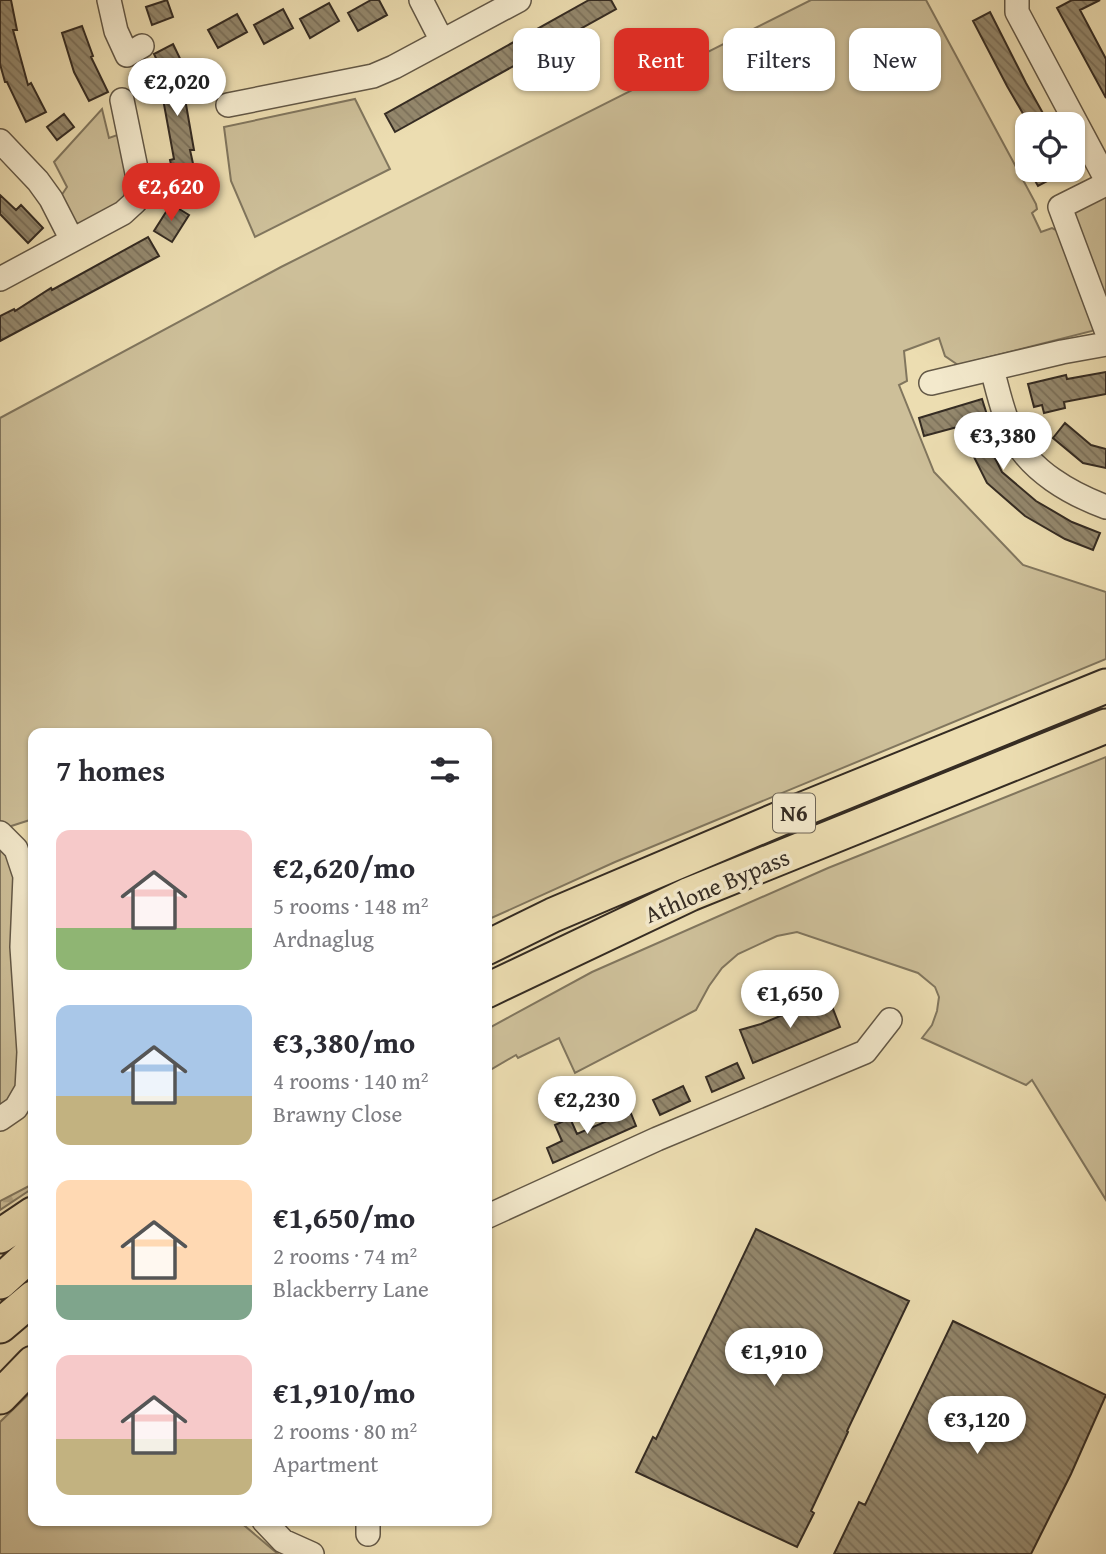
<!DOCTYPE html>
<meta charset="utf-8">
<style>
body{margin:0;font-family:"Gentium Book Plus",serif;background:#f7f7f7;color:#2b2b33;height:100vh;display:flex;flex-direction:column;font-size:26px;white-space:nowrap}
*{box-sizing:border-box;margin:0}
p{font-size:23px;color:#7c7c81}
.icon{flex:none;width:38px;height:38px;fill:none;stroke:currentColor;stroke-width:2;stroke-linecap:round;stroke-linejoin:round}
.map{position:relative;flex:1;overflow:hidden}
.sheet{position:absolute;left:28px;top:728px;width:464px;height:798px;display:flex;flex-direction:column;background:#fff;border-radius:14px;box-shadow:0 2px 5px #0004}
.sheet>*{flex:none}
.hud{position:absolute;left:513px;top:28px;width:488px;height:63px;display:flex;gap:14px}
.controls{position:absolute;left:1015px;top:112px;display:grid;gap:14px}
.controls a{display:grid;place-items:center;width:70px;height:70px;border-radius:14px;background:#fff;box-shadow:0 2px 5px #0004;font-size:35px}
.price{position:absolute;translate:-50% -60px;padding:0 16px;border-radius:24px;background:#fff;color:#222;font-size:23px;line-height:46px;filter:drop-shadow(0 2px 4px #0008)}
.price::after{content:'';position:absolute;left:50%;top:42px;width:21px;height:16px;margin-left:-10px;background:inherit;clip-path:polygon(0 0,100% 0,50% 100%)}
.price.current{background:#d93025;color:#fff}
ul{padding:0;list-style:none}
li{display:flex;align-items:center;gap:21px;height:175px;padding:0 28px}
li span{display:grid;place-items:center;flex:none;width:196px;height:140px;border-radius:14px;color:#555}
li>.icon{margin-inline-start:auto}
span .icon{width:84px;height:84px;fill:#fffc;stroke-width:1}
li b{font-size:30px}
h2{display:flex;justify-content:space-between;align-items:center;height:84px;padding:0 28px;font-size:30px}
.tag{padding:0 24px;border-radius:14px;background:#fff;box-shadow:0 2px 5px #0004;font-size:24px;line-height:63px}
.tag.current{background:#d93025;color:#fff}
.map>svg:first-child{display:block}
.green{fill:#cdbf99;stroke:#81765e;stroke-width:2}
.forest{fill:url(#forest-firs);stroke:#81765e;stroke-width:2}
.building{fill:url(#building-back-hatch);stroke:#352c23;stroke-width:2}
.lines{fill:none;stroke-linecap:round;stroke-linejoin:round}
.minor-casing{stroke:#635846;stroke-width:26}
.highway-casing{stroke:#352c23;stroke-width:37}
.minor{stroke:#f3e9cc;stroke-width:23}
.highway{stroke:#ecddb1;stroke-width:33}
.labels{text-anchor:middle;stroke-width:7;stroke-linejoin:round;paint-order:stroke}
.shield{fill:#f3e9cc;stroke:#6e6556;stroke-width:2}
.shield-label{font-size:23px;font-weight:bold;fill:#352c23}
.street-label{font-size:24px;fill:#352c23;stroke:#f3e9cc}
</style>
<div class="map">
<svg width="1106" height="1554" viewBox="0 0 1106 1554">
<defs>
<pattern id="forest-firs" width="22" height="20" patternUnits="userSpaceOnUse" patternTransform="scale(1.75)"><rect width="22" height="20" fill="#cdbf99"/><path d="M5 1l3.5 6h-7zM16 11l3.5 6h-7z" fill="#b1a484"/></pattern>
<pattern id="building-back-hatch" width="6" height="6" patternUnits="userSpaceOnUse" patternTransform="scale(1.75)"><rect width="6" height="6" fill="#94886d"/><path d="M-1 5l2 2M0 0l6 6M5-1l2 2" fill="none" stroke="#7a6f59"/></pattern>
</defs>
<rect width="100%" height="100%" fill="#ecddb1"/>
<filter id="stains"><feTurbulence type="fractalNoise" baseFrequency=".00286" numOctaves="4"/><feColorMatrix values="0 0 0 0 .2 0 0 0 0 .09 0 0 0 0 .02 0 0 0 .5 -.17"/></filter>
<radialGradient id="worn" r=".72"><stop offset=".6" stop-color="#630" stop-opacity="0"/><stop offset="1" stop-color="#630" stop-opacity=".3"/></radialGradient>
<path class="green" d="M 811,0 L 926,0 L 1036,204 L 1037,209 L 1032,213 L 1041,232 L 1052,228 L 1058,231 L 1094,328 L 1092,331 L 958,365 L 945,356 L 939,338 L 904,351 L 907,381 L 899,385 L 934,472 L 1023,565 L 1106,592 L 1106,659 L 615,862 L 487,920 L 486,733 L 33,733 L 33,819 L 5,828 L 0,823 L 0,418 L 281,267 Z
M 355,99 L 390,169 L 255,237 L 231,181 L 224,127 Z
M 102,109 L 109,138 L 123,133 L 130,184 L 128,198 L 80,225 L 73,221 L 61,196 L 67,187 L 54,162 Z
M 1106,195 L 1106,302 L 1074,213 Z
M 1106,757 L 1106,1200 L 1032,1080 L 1026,1085 L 922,1038 L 932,1025 L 937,1011 L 939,997 L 935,987 L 918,973 L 797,932 L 777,936 L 738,954 L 722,968 L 709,986 L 696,1010 L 575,1073 L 559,1038 L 518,1058 L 516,1055 L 490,1070 L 487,1064 L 487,1029 L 592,972 L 828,868 Z
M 0,842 L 13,870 L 21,1083 L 0,1110 Z
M 33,1390 L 33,1521 L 239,1521 L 278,1554 L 0,1554 L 0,1422 Z"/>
<path class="forest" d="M 33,1184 L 33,1188 L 0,1210 L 0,1201 Z"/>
<path class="building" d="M 0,0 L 11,0 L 17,30 L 13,30 L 28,85 L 31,83 L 46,112 L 26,122 L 7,82 L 5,82 L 0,64 Z
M 167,0 L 173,17 L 152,25 L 146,7 Z
M 371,0 L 379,0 L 387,15 L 358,31 L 348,13 Z
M 589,0 L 611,0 L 616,9 L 395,132 L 385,114 Z
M 1072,0 L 1100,0 L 1080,10 L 1106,59 L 1106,98 L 1057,8 Z
M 329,3 L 339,21 L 310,38 L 300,19 Z
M 283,9 L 293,28 L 264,44 L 254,25 Z
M 990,12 L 1026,83 L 1049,124 L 1029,124 L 1007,86 L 973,21 Z
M 237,14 L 247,32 L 218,48 L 208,30 Z
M 82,26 L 93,56 L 91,57 L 108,92 L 89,101 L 74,72 L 62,33 Z
M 173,44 L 187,73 L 181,76 L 194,150 L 190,150 L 198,186 L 177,191 L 170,160 L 174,159 L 161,88 L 169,86 L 154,54 Z
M 64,114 L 74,127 L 57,140 L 47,127 Z
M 1029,170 L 1068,170 L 1038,186 Z
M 0,195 L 16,210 L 21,205 L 43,228 L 28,243 L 0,214 Z
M 171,204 L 189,215 L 172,242 L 154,231 Z
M 148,237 L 159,256 L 0,341 L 0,316 L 14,309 L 15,311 L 51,288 L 52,290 Z
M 1106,372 L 1106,394 L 1064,402 L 1065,408 L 1044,413 L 1042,405 L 1034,407 L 1028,384 L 1066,375 L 1067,379 Z
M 982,399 L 988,418 L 979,420 L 985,448 L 989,446 L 1002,472 L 1036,501 L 1072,522 L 1100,533 L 1093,550 L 1065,539 L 1025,516 L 987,483 L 969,447 L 966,448 L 961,426 L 924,436 L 919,418 Z
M 1065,423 L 1091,445 L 1106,449 L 1106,468 L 1083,463 L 1053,438 Z
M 828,996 L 840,1027 L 753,1063 L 740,1030 L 761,1024 Z
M 737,1063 L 744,1078 L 712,1092 L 706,1077 Z
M 683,1086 L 690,1101 L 660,1115 L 653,1100 Z
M 630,1111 L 636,1126 L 553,1163 L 547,1148 L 562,1141 L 555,1125 L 570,1118 L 577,1134 Z
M 756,1229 L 909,1301 L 847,1431 L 848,1432 L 811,1511 L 814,1513 L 797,1547 L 636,1472 L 653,1437 L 656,1439 Z
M 953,1321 L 1106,1395 L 1071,1474 L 1031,1554 L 834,1554 L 859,1502 L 865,1505 Z"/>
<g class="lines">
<defs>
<path id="minor" d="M 109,0 L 116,31 L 127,55 L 142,46
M 421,0 L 442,41
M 1017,0 L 1017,12 L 1106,179
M 228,105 L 373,76 L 394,67 L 519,0
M 0,141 L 38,181 L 51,199 L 72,240
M 1106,184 L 1060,207 L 1106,330
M 0,279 L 123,213 L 135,202 L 139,183 L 122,100
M 992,369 C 998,391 1003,415 1013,436 C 1030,471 1071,494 1106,507
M 931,383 L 1062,352 L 1106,344
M 0,833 L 16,849 L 25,876 L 22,947 L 29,1052 L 27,1089 L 16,1108 L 0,1119
M 486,1217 L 657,1139 L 865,1052 L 890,1020
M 264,1521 L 283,1541 L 312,1554
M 368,1534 L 368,1521"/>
<path id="highway" d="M 486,948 L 553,915 L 786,816 L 1106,686
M 486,991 L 690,894 L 1106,726
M 0,1236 L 33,1214
M 0,1282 L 33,1252
M 0,1326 L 33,1298
M 0,1397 L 33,1363"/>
</defs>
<use href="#minor" class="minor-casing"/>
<use href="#highway" class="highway-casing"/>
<use href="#minor" class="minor"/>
<use href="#highway" class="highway"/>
</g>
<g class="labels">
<rect class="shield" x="773" y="793.5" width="42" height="39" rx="5"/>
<g class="shield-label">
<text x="794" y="821">N6</text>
</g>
<g class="street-label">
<text transform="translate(717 886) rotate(-23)" y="8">Athlone Bypass</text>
</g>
</g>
<rect width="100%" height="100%" filter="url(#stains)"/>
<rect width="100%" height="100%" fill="url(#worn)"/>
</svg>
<div class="controls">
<a><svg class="icon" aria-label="locate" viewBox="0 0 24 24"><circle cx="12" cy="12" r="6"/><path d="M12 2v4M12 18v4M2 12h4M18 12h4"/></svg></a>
</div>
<b class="price" style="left:177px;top:118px">€2,020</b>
<b class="price current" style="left:171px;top:223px">€2,620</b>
<b class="price" style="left:1003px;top:472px">€3,380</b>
<b class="price" style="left:790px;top:1030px">€1,650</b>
<b class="price" style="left:587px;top:1136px">€2,230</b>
<b class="price" style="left:774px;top:1388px">€1,910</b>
<b class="price" style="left:977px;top:1456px">€3,120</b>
<div class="hud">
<a class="tag">Buy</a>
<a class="tag current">Rent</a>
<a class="tag">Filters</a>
<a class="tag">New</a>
</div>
<section class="sheet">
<h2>7 homes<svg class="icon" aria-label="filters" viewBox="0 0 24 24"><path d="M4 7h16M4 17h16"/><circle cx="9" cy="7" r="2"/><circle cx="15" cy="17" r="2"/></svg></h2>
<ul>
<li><span style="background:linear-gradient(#f6c9c9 70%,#8fb573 0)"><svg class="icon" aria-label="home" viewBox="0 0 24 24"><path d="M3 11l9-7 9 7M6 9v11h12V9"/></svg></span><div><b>€2,620/mo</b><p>5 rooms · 148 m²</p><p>Ardnaglug</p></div></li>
<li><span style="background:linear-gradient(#a9c7e8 65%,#c2b280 0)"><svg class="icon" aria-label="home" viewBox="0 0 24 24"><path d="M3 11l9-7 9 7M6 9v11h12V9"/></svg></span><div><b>€3,380/mo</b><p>4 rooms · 140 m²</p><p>Brawny Close</p></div></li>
<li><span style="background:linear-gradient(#ffd9b3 75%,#7fa58c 0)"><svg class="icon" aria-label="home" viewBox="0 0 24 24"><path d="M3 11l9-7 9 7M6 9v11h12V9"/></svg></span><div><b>€1,650/mo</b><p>2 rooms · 74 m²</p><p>Blackberry Lane</p></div></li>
<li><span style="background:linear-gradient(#f6c9c9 60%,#c2b280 0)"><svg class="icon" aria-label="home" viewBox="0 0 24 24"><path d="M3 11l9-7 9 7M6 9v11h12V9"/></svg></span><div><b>€1,910/mo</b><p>2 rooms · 80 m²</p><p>Apartment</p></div></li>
</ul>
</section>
</div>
